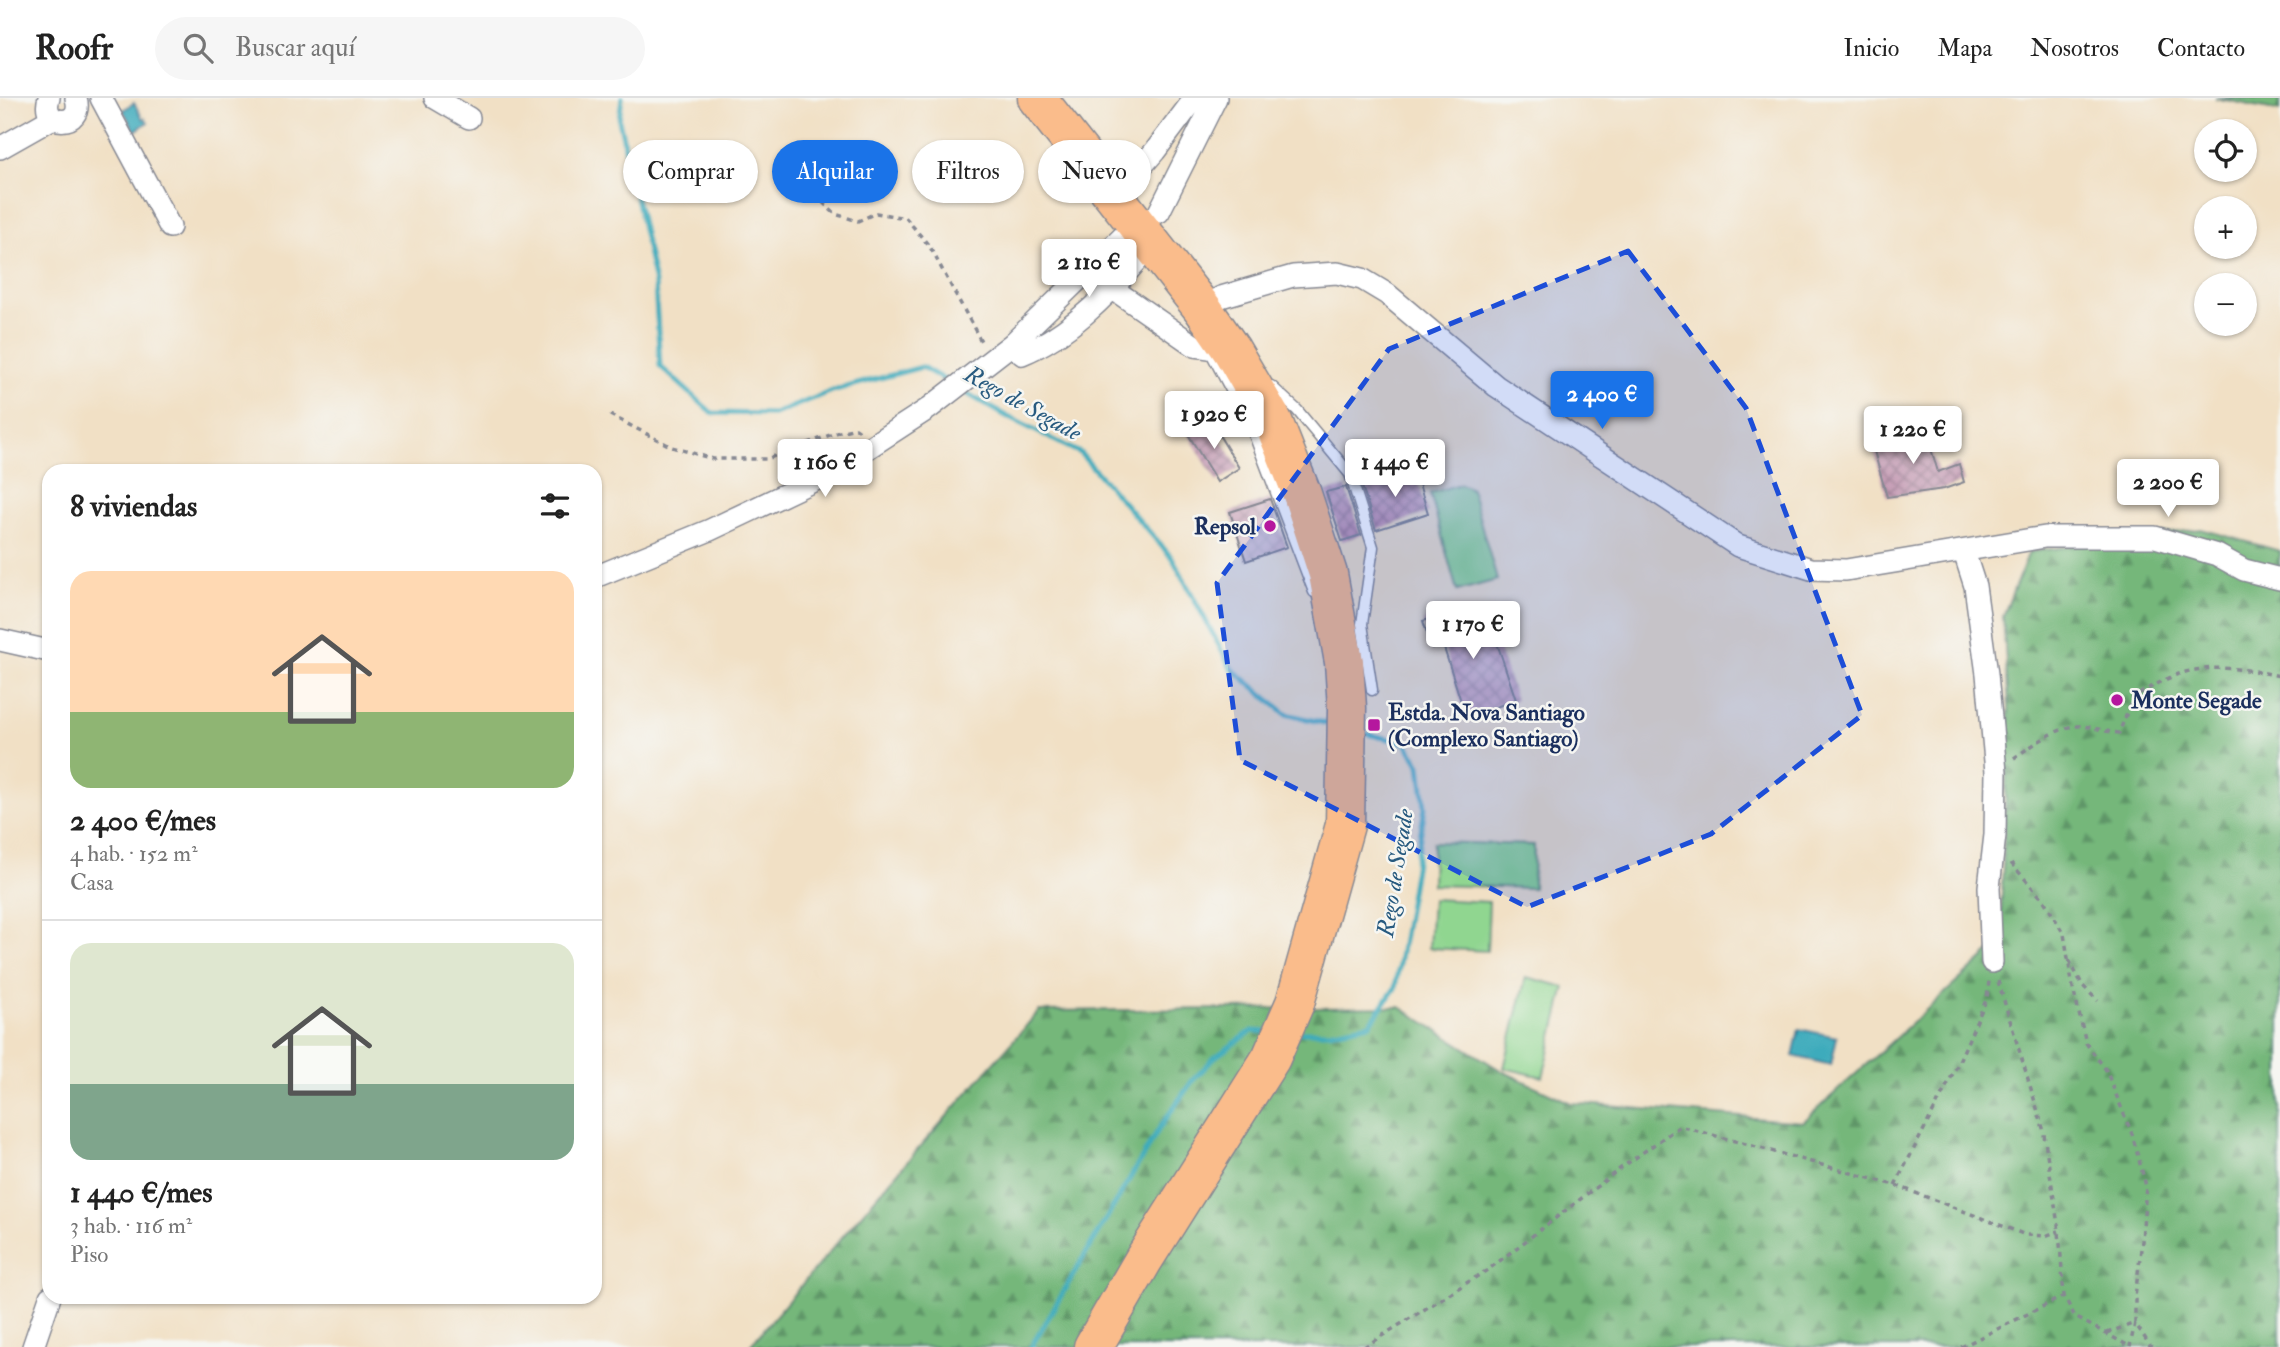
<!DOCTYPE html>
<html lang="es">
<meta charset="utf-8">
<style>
body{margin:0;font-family:"IM FELL Double Pica",serif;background:#f6f6f6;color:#222;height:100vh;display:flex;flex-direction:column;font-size:26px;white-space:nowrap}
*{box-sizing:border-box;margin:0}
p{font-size:23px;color:#767676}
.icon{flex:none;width:38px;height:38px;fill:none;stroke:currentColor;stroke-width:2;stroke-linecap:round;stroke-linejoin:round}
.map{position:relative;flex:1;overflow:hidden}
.drawer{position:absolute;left:42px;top:366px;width:560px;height:840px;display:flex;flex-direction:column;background:#fff;border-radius:21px;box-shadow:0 2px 5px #0004}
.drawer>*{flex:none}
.hud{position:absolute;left:623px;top:42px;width:665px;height:63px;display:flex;gap:14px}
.controls{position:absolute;left:2194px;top:21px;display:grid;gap:14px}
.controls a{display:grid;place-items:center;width:63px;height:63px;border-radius:50%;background:#fff;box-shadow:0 2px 5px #0004;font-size:35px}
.price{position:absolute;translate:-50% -60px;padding:0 16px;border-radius:7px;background:#fff;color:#222;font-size:23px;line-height:46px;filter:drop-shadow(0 2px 4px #0008)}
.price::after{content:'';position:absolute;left:50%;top:42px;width:21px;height:16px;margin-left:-10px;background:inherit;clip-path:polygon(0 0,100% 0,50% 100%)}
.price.active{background:#1a73e8;color:#fff}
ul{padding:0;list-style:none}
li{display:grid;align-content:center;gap:14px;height:371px;padding:0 28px}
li+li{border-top:2px solid #e0e0e0}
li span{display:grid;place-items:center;height:217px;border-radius:21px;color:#555}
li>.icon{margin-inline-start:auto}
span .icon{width:126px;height:126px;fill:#fffc;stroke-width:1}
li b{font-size:30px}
h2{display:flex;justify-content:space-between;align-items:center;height:84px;padding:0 28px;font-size:30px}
.tag{padding:0 24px;border-radius:32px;background:#fff;box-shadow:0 2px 5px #0004;font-size:24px;line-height:63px}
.tag.active{background:#1a73e8;color:#fff}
header{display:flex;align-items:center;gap:42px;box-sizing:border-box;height:98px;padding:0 35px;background:#fff;border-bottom:2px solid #e0e0e0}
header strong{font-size:33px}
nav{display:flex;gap:38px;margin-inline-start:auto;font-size:24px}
.search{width:490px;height:63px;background:#f6f6f6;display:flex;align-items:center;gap:18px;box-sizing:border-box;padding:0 24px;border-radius:38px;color:#767676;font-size:26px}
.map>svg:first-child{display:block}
.forest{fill:url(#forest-firs);stroke:#48736c;stroke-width:2}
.garden{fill:#90d690;stroke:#568277;stroke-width:2}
.water{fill:#3eabbc;stroke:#2c6d8d;stroke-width:2}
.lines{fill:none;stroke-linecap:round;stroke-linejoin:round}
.stream{stroke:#3eabbc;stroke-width:5}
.building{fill:url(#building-cross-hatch)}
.lane-casing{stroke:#868892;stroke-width:13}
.street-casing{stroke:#868892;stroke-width:24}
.highway-casing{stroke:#868892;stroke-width:41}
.path{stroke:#868892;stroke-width:3.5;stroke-dasharray:5 5;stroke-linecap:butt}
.lane{stroke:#fff;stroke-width:10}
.street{stroke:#fff;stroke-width:21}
.highway{stroke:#fabc8b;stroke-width:38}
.marked{fill:#1d4ed8;fill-opacity:0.2;stroke:#1d4ed8;stroke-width:5;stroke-dasharray:14 9;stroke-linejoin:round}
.poi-dot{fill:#b5179e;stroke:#f6f6f2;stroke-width:2.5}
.labels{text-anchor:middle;stroke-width:5;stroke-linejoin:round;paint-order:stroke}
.poi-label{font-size:23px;font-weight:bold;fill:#1b2f5e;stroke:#f6f6f2;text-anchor:start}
.water-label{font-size:24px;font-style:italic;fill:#275a7f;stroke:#f6f6f2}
</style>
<header>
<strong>Roofr</strong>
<div class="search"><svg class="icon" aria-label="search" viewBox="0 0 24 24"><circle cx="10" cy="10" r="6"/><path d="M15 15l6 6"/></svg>Buscar aquí</div>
<nav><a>Inicio</a><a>Mapa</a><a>Nosotros</a><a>Contacto</a></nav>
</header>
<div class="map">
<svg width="2280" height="1249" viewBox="0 0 2280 1249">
<defs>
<pattern id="forest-firs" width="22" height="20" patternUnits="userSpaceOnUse" patternTransform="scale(1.75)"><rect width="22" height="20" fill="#74b77a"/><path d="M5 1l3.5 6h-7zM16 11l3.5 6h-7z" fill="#5e9567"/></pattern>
<pattern id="building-cross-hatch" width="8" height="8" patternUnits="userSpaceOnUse" patternTransform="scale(1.75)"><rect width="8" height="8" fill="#c49ab3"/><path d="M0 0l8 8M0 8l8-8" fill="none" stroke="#9e7e95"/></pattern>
</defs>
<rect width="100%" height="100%" fill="#f6f6f2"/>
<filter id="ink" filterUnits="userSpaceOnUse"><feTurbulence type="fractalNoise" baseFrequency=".0143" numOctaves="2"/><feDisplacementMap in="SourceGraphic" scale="14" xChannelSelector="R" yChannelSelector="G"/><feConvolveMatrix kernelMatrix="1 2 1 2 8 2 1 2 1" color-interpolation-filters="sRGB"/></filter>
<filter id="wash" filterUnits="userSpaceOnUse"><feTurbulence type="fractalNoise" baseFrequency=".00686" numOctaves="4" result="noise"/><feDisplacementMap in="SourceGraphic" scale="28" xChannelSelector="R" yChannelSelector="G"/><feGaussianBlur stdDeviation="1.57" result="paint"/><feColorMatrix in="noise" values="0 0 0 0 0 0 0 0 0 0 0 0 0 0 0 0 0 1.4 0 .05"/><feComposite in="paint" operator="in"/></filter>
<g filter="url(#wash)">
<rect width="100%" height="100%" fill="#f1e0c5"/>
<path class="forest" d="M 2215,0 L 2280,0 L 2280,13 Z
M 2201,431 L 2280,453 L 2280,1249 L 749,1249 L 865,1112 L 1039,913 L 1400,909 L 1502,973 L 1571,1005 L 1803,1024 L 2000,845 L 2009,610 L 2003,518 L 2029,454 Z"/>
<path class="garden" d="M 1460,386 L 1470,390 L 1472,394 L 1497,482 L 1457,493 L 1430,395 Z
M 1433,744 L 1534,747 L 1533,790 L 1432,787 Z
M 1432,801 L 1489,804 L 1487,853 L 1429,850 Z
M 1526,879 L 1565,889 L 1543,979 L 1504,970 Z"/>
<path class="water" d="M 134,5 L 143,21 L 145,20 L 148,24 L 135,33 L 123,12 Z
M 1799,931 L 1837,939 L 1831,967 L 1793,958 Z"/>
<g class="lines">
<path class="stream" d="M 622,0 L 619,22 L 655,185 L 660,268 L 712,315 L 774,316 L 835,292 L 922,269 L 953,287
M 961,292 L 1006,318 L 1080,355 L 1173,461 L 1231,570 L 1286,616 L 1333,627
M 1297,934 L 1329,934 L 1370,926 L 1395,890 L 1425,709 L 1420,667 L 1406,645 L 1359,634
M 1031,1249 L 1160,1029 L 1193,982 L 1215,959 L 1252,933 L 1267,934"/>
</g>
<g id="blocks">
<path class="building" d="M 1210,322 L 1239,370 L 1217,384 L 1188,336 Z
M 1923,324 L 1938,374 L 1959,366 L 1964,384 L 1944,391 L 1887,399 L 1874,353 Z
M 1414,370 L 1428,415 L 1376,432 L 1361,385 Z
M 1346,389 L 1361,437 L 1342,443 L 1326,394 Z
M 1270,401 L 1287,449 L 1246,463 L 1230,414 Z
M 1456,513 L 1459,525 L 1487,515 L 1516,602 L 1466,619 L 1443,547 L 1432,550 L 1423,523 Z"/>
</g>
</g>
<g filter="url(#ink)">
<use href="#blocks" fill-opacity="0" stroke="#868892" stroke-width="2"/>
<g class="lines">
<defs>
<path id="lane" d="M 1208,249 L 1248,324
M 1271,288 L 1297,312 L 1350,376 L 1373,449 L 1362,526 L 1372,592
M 1249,308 L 1250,326 L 1314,494"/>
<path id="street" d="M 49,0 C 39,29 85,31 76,0
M 101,0 L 170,129
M 435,0 L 469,20
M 0,50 L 53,20
M 1115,99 L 1155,53 L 1195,0
M 1159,114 L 1216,0
M 1113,191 L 1195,248 L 1232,253
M 1203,211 L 1221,199 L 1293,178 L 1337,175 L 1362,181 L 1387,196 L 1496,288 L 1738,448 L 1811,471 L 1846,472 L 2045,439 L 2155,439 L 2217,457 L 2244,472 L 2280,481
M 1012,246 L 1022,256 C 1067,238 1106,199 1137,163
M 1964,454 L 1975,488 L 1987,576 L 1996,674 L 1995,737 L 1989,789 L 1992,864
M 595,479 L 710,432 L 828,376 L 928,311 L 1012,246 L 1136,126
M 0,542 L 49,553
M 33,1249 L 50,1199"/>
<path id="highway" d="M 1037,0 L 1203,211 L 1232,253 L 1273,323 L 1302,396 L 1328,476 L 1344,564 L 1347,610 L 1345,727 L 1295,905 L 1271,960 L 1144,1161 L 1093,1249"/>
</defs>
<use href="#lane" class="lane-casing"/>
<use href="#street" class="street-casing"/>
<use href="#highway" class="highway-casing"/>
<path class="path" d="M 801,84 L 835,116 L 858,123 L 876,115 L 906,120 L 930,149 L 982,245
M 610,317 L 672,349 L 713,361 L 767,361 L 835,335 L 856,330 L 861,334
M 2014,660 C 2030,649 2060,627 2079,628 C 2092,628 2105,634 2119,635 L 2133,599 C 2149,591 2165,580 2182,575 C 2214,566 2248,571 2280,578
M 2011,765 L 2045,804 L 2064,836 L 2073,890 L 2086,945 L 2106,972 L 2132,1036 L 2146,1088 L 2142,1143 L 2135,1199 L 2135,1225 L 2151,1249
M 2069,862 L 2083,888 L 2098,903
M 1998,883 L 2043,1030 L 2059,1133 L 2064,1198 L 2075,1219 L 2131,1249
M 1895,1087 L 1955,972 L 1987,900 L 1989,883
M 2107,1235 L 2135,1225 L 2130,1248
M 1364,1249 L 1489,1171 L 1621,1070 L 1680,1028 L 1895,1087 L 2026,1137 L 2045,1138 L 2059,1133
M 1961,1249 L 2064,1198"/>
<use href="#lane" class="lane"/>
<use href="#street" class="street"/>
<use href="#highway" class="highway"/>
</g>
</g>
<path class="marked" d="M 1628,153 L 1746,310 L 1862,617 L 1711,736 L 1527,809 L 1240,662 L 1217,485 L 1389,251 Z"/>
<g class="poi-dot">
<circle cx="1270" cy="428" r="7"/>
<circle cx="2117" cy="602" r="7"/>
<rect x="1367" y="620" width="14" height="14" rx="3.5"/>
</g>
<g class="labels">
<g class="poi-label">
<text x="1256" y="436" text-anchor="end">Repsol</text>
<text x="2131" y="610">Monte Segade</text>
<text x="1388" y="622">Estda. Nova Santiago<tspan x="1388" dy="26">(Complexo Santiago)</tspan></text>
</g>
<g class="water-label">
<text transform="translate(1023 305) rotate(29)" y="8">Rego de Segade</text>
<text transform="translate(1395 775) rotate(-81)" y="8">Rego de Segade</text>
</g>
</g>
</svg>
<div class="controls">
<a><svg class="icon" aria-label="locate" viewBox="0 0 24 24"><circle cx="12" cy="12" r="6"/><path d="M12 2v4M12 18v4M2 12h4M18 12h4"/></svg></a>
<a>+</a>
<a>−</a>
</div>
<b class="price" style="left:1089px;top:201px">2 110 €</b>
<b class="price active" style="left:1602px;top:333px">2 400 €</b>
<b class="price" style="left:1214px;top:353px">1 920 €</b>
<b class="price" style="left:1913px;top:368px">1 220 €</b>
<b class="price" style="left:825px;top:401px">1 160 €</b>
<b class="price" style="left:1395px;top:401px">1 440 €</b>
<b class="price" style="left:2168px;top:421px">2 200 €</b>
<b class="price" style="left:1473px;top:563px">1 170 €</b>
<div class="hud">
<a class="tag">Comprar</a>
<a class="tag active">Alquilar</a>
<a class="tag">Filtros</a>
<a class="tag">Nuevo</a>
</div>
<section class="drawer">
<h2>8 viviendas<svg class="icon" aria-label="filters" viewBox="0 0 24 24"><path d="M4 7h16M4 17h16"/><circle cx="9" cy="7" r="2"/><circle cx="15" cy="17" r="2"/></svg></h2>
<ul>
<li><span style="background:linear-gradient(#ffd9b3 65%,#8fb573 0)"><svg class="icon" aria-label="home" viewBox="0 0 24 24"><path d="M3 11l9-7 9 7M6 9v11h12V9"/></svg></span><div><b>2 400 €/mes</b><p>4 hab. · 152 m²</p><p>Casa</p></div></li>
<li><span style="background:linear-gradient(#dfe7d0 65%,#7fa58c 0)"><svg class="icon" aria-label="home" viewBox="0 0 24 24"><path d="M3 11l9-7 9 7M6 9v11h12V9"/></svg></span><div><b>1 440 €/mes</b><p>3 hab. · 116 m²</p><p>Piso</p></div></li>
</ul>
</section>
</div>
